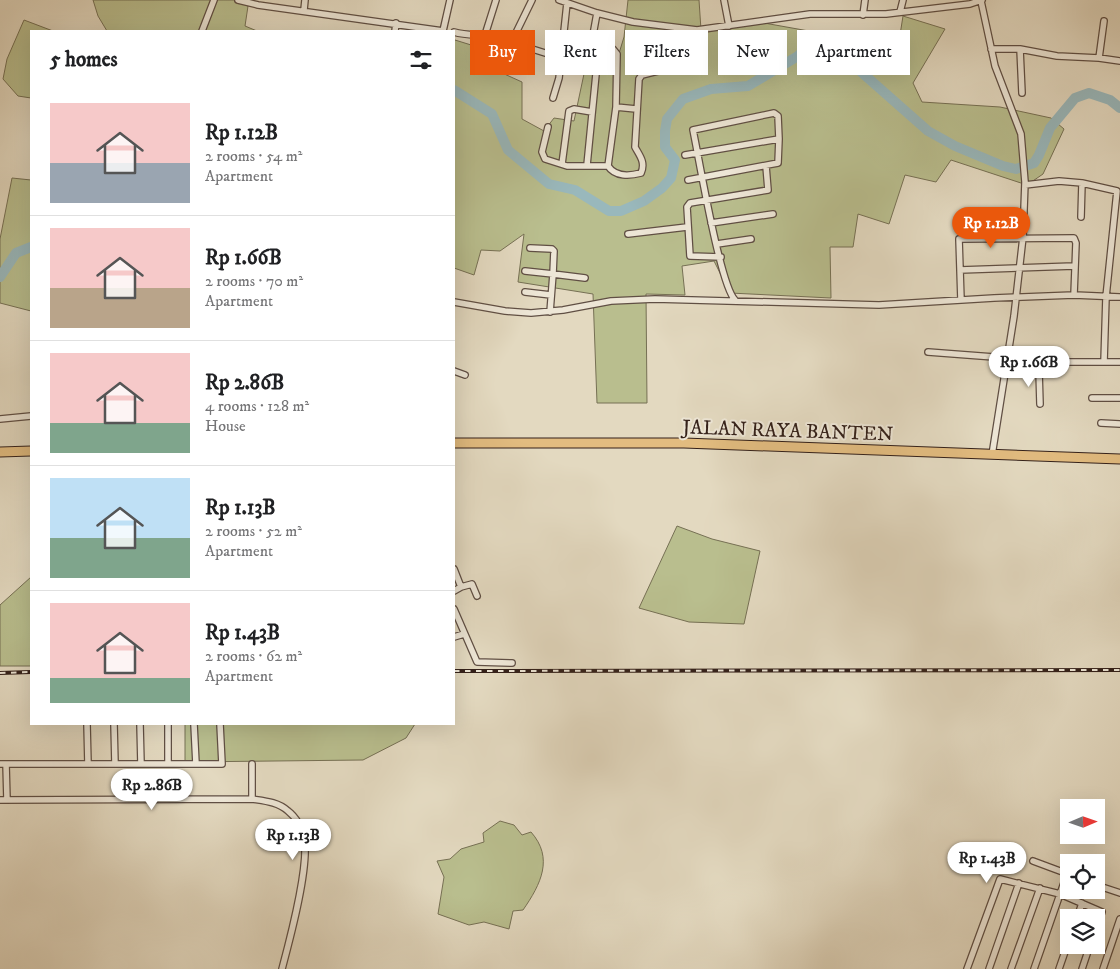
<!DOCTYPE html>
<meta charset="utf-8">
<style>
body{margin:0;font-family:"IM FELL DW Pica",serif;background:#f2f2f2;color:#202124;height:100vh;display:flex;flex-direction:column;font-size:19px;white-space:nowrap}
*{box-sizing:border-box;margin:0}
p{font-size:16px;color:#757577}
.icon{flex:none;width:28px;height:28px;fill:none;stroke:currentColor;stroke-width:2;stroke-linecap:round;stroke-linejoin:round}
.map{position:relative;flex:1;overflow:hidden}
.drawer{position:absolute;left:30px;top:30px;width:425px;height:695px;display:flex;flex-direction:column;background:#fff;border-radius:0px;box-shadow:0 5px 20px #0002}
.drawer>*{flex:none}
.banner{position:absolute;left:470px;top:30px;width:475px;height:45px;display:flex;gap:10px}
.needle{width:32px;rotate:88deg}
.tools{position:absolute;left:1060px;top:799px;display:grid;gap:10px}
.tools a{display:grid;place-items:center;width:45px;height:45px;border-radius:0px;background:#fff;box-shadow:0 5px 20px #0002;font-size:25px}
.price{position:absolute;translate:-50% -42px;padding:0 11px;border-radius:18px;background:#fff;color:#222;font-size:16px;line-height:32px;filter:drop-shadow(0 1px 2px #0008)}
.price::after{content:'';position:absolute;left:50%;top:30px;width:15px;height:11px;margin-left:-8px;background:inherit;clip-path:polygon(0 0,100% 0,50% 100%)}
.price.selected{background:#ea580c;color:#fff}
ul{padding:0;list-style:none}
li{display:flex;align-items:center;gap:15px;height:125px;padding:0 20px}
li+li{border-top:1px solid #e0e0e0}
li span{display:grid;place-items:center;flex:none;width:140px;height:100px;border-radius:0px;color:#555}
li>.icon{margin-inline-start:auto}
span .icon{width:60px;height:60px;fill:#fffc;stroke-width:1}
li b{font-size:21px}
h2{display:flex;justify-content:space-between;align-items:center;height:60px;padding:0 20px;font-size:21px}
.pill{padding:0 18px;border-radius:0px;background:#fff;box-shadow:0 5px 20px #0002;font-size:18px;line-height:45px}
.pill.selected{background:#ea580c;color:#fff}
.map>svg:first-child{display:block}
.green{fill:#b9be8e;stroke:#767054}
.lines{fill:none;stroke-linecap:round;stroke-linejoin:round}
.river{stroke:#99b8bc;stroke-width:10}
.minor-casing{stroke:#604f44;stroke-width:8}
.primary-casing{stroke:#34211a;stroke-width:11}
.minor{stroke:#ede6d6;stroke-width:5.5}
.primary{stroke:#e2bc80;stroke-width:9}
.rail-casing{stroke:#34211a;stroke-width:4}
.rail{stroke:#ede6d6;stroke-width:2;stroke-dasharray:5.5;stroke-linecap:butt}
.labels{text-anchor:middle;stroke-width:4;stroke-linejoin:round;paint-order:stroke}
.street-label{font-size:20px;fill:#34211a;stroke:#ede6d6}
</style>
<div class="map">
<svg width="1120" height="969" viewBox="0 0 1120 969">
<rect width="100%" height="100%" fill="#e3d9c0"/>
<filter id="stains"><feTurbulence type="fractalNoise" baseFrequency=".004" numOctaves="4"/><feColorMatrix values="0 0 0 0 .2 0 0 0 0 .09 0 0 0 0 .02 0 0 0 .5 -.17"/></filter>
<radialGradient id="worn" r=".72"><stop offset=".6" stop-color="#630" stop-opacity="0"/><stop offset="1" stop-color="#630" stop-opacity=".3"/></radialGradient>
<path class="green" d="M 93,0 L 238,0 L 248,6 L 245,26 L 257,31 L 107,31 L 98,16 Z
M 628,0 L 699,0 L 701,30 L 764,23 L 848,38 L 900,35 L 903,16 L 945,29 L 913,83 L 922,102 L 1000,107 L 1051,118 L 1064,129 L 1043,174 L 1027,185 L 951,160 L 936,182 L 905,175 L 889,224 L 858,214 L 853,247 L 830,247 L 831,298 L 730,293 L 714,261 L 682,266 L 685,295 L 646,294 L 647,403 L 597,403 L 593,294 L 518,282 L 524,234 L 500,251 L 481,250 L 474,275 L 454,268 L 454,42 L 455,40 L 484,49 L 480,63 L 522,82 L 522,119 L 544,131 L 554,118 L 574,121 L 588,55 L 617,60 L 624,37 Z
M 24,20 L 53,31 L 31,31 L 31,98 L 18,96 L 3,79 L 7,59 Z
M 12,178 L 31,180 L 31,311 L 0,303 L 0,239 Z
M 677,526 L 712,539 L 760,551 L 744,624 L 689,622 L 639,608 Z
M 31,577 L 31,666 L 0,666 L 0,605 Z
M 185,724 L 415,724 L 406,738 L 363,760 L 185,762 Z
M 500,821 L 514,825 L 522,835 L 531,832 C 554,858 541,884 523,910 L 513,911 L 509,929 L 484,922 L 469,925 L 438,914 L 444,877 L 437,861 L 450,859 L 461,849 L 484,842 L 483,833 Z"/>
<g class="lines">
<path class="river" d="M 454,90 L 492,114 L 508,150 L 549,184 L 575,190 L 609,211 L 621,211 L 644,201 L 662,188 L 671,178 L 675,160 L 665,147 L 665,131 L 667,119 L 683,99 L 711,89 L 748,86 L 798,56 L 814,40 L 828,39 L 851,63 L 928,131 L 955,146 L 1003,166 L 1016,169 L 1034,163 L 1039,155 L 1050,128 L 1075,98 L 1089,93 L 1110,100 L 1120,108
M 0,277 L 16,253 L 31,247"/>
<defs>
<path id="minor" d="M 238,0 L 258,5 L 443,31 L 450,0
M 559,0 L 597,13 L 633,22 L 697,30 L 810,14 L 886,14 L 970,4 L 982,0
M 724,0 L 729,26
M 981,1 L 995,66 L 1021,134 L 1025,182 L 1023,237 L 1014,316 L 992,455
M 304,10 L 305,0
M 900,12 L 903,0
M 597,13 L 591,46 L 613,49 L 617,54 L 616,107 L 608,166
M 863,15 L 865,0
M 202,31 L 214,0
M 395,31 L 396,23
M 454,32 C 467,36 478,34 491,36 L 561,58
M 485,35 L 496,0
M 512,41 L 532,0
M 578,44 L 591,46
M 991,49 L 1020,49 L 1057,56 L 1099,58 L 1120,61
M 1020,49 L 1022,93
M 1099,58 L 1104,21
M 553,98 L 559,78 L 567,3
M 616,107 L 636,109
M 548,127 L 542,152 L 545,159 L 567,166 L 608,166 C 615,177 630,176 641,173 C 646,162 639,155 635,147 L 639,79 L 642,75 L 670,68
M 685,155 L 779,139 L 778,163 L 688,180
M 562,164 L 569,111 L 574,109 L 592,112
M 587,165 L 597,64
M 1025,185 L 1059,181 L 1082,183
M 1081,217 L 1082,183 L 1117,191 L 1106,297 L 1104,362
M 711,223 L 773,214
M 628,234 L 687,227
M 717,244 L 751,239
M 721,257 L 690,256 L 687,207 L 690,203 L 768,190 L 766,166
M 960,270 L 1074,266
M 525,271 L 553,274 L 554,251 L 552,249 L 530,248
M 525,292 L 551,295
M 735,300 C 720,285 699,158 693,130 L 774,113 L 778,116 L 779,139
M 961,300 L 959,239 L 1074,238 L 1076,243 L 1074,295
M 454,302 L 505,311 L 531,313 L 563,310 L 611,301 L 655,299 L 879,305 L 994,298 L 1074,295 L 1120,297
M 550,312 L 553,274 L 585,278
M 928,352 L 1007,358
M 1005,367 L 1051,372 L 1067,362 L 1120,362
M 454,371 L 465,375
M 1039,371 L 1040,404
M 1092,398 L 1120,398
M 0,419 L 31,416
M 1101,423 L 1120,424
M 454,569 L 461,587 L 454,591
M 461,587 L 472,584 L 477,596
M 454,609 L 477,662 L 512,663
M 454,637 L 464,634
M 87,724 L 88,764
M 114,724 L 115,764
M 140,724 L 141,764
M 194,724 L 196,764
M 0,764 L 222,764 L 220,724
M 6,764 L 7,800
M 168,764 L 168,724
M 252,799 C 265,801 278,802 288,811 C 296,817 302,828 304,837 C 310,865 290,939 282,969
M 0,800 L 252,799 L 252,764
M 1033,861 L 1068,874
M 1096,885 L 1120,893
M 1077,918 L 1082,903
M 967,969 L 1000,879 L 1060,894 L 1102,912 L 1096,929
M 989,969 L 1019,883
M 1011,969 L 1040,888
M 1034,969 L 1067,874
M 1059,969 L 1069,940
M 1082,969 L 1090,945
M 1103,969 L 1120,919"/>
<path id="primary" d="M 454,443 L 684,443 L 1120,459
M 0,452 L 31,451"/>
</defs>
<use href="#minor" class="minor-casing"/>
<use href="#primary" class="primary-casing"/>
<use href="#minor" class="minor"/>
<use href="#primary" class="primary"/>
<defs>
<path id="rail" d="M 454,671 L 1120,670
M 0,673 L 31,672"/>
</defs>
<use href="#rail" class="rail-casing"/>
<use href="#rail" class="rail"/>
</g>
<g class="labels">
<g class="street-label">
<text transform="translate(788 430) rotate(2)" y="7">JALAN RAYA BANTEN</text>
</g>
</g>
<rect width="100%" height="100%" filter="url(#stains)"/>
<rect width="100%" height="100%" fill="url(#worn)"/>
</svg>
<div class="tools">
<a><svg class="needle" viewBox="-14 -14 28 28"><path d="M0-13l5 13h-10z" fill="#e53935"/><path d="M0 13l5-13h-10z" fill="#757577"/></svg></a>
<a><svg class="icon" aria-label="locate" viewBox="0 0 24 24"><circle cx="12" cy="12" r="6"/><path d="M12 2v4M12 18v4M2 12h4M18 12h4"/></svg></a>
<a><svg class="icon" aria-label="layers" viewBox="0 0 24 24"><path d="M12 4l9 5-9 5-9-5zM3 14l9 5 9-5"/></svg></a>
</div>
<b class="price selected" style="left:991px;top:249px">Rp 1.12B</b>
<b class="price" style="left:1029px;top:388px">Rp 1.66B</b>
<b class="price" style="left:152px;top:811px">Rp 2.86B</b>
<b class="price" style="left:293px;top:861px">Rp 1.13B</b>
<b class="price" style="left:987px;top:884px">Rp 1.43B</b>
<div class="banner">
<a class="pill selected">Buy</a>
<a class="pill">Rent</a>
<a class="pill">Filters</a>
<a class="pill">New</a>
<a class="pill">Apartment</a>
</div>
<section class="drawer">
<h2>5 homes<svg class="icon" aria-label="filters" viewBox="0 0 24 24"><path d="M4 7h16M4 17h16"/><circle cx="9" cy="7" r="2"/><circle cx="15" cy="17" r="2"/></svg></h2>
<ul>
<li><span style="background:linear-gradient(#f6c9c9 60%,#9aa5b1 0)"><svg class="icon" aria-label="home" viewBox="0 0 24 24"><path d="M3 11l9-7 9 7M6 9v11h12V9"/></svg></span><div><b>Rp 1.12B</b><p>2 rooms · 54 m²</p><p>Apartment</p></div></li>
<li><span style="background:linear-gradient(#f6c9c9 60%,#b9a48a 0)"><svg class="icon" aria-label="home" viewBox="0 0 24 24"><path d="M3 11l9-7 9 7M6 9v11h12V9"/></svg></span><div><b>Rp 1.66B</b><p>2 rooms · 70 m²</p><p>Apartment</p></div></li>
<li><span style="background:linear-gradient(#f6c9c9 70%,#7fa58c 0)"><svg class="icon" aria-label="home" viewBox="0 0 24 24"><path d="M3 11l9-7 9 7M6 9v11h12V9"/></svg></span><div><b>Rp 2.86B</b><p>4 rooms · 128 m²</p><p>House</p></div></li>
<li><span style="background:linear-gradient(#bfe0f5 60%,#7fa58c 0)"><svg class="icon" aria-label="home" viewBox="0 0 24 24"><path d="M3 11l9-7 9 7M6 9v11h12V9"/></svg></span><div><b>Rp 1.13B</b><p>2 rooms · 52 m²</p><p>Apartment</p></div></li>
<li><span style="background:linear-gradient(#f6c9c9 75%,#7fa58c 0)"><svg class="icon" aria-label="home" viewBox="0 0 24 24"><path d="M3 11l9-7 9 7M6 9v11h12V9"/></svg></span><div><b>Rp 1.43B</b><p>2 rooms · 62 m²</p><p>Apartment</p></div></li>
</ul>
</section>
</div>
